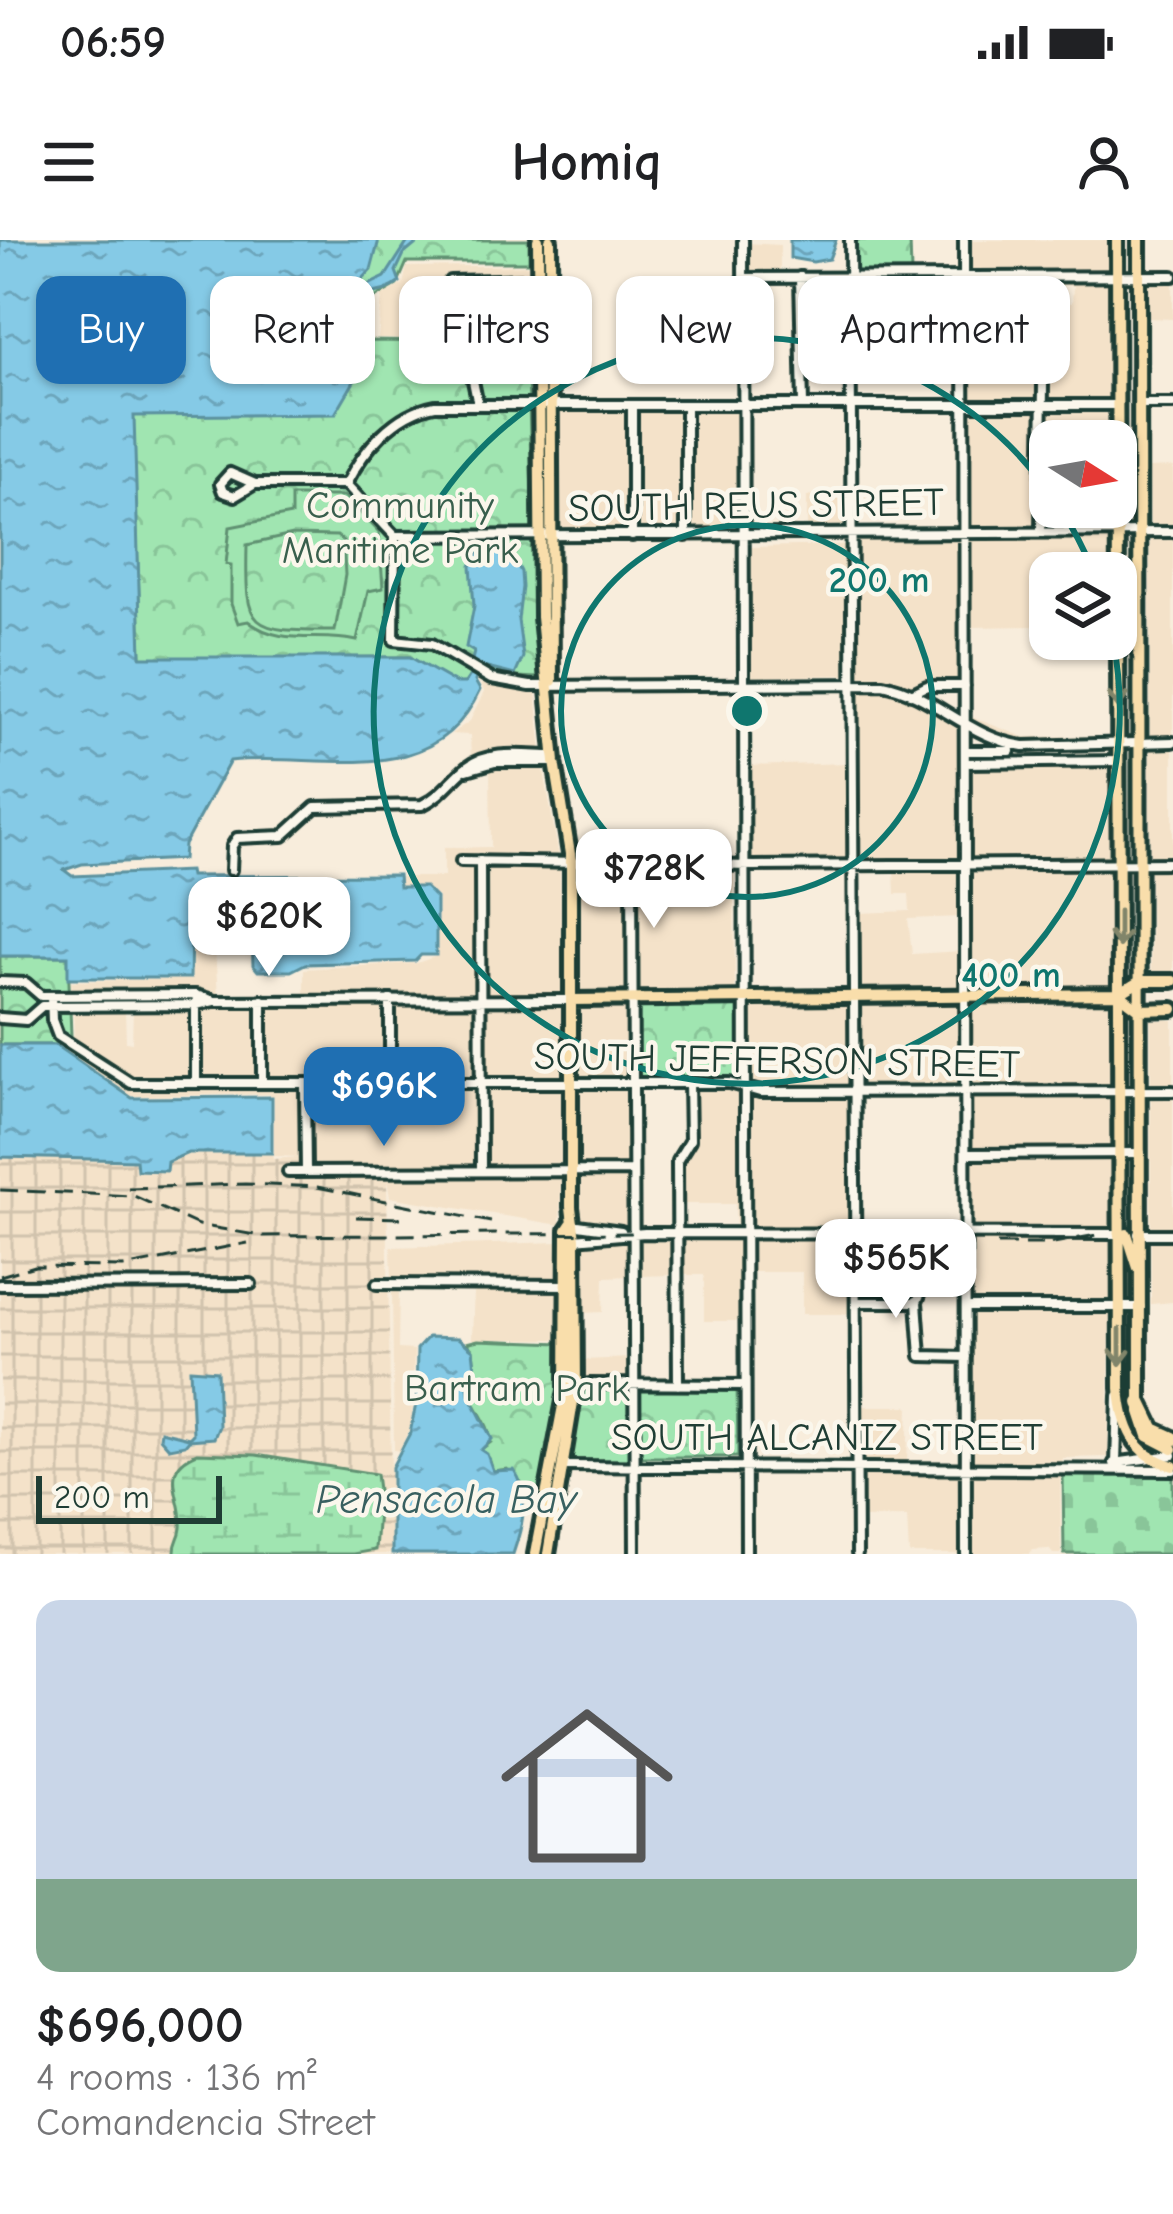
<!DOCTYPE html>
<meta charset="utf-8">
<style>
body{margin:0;font-family:"Comic Neue",sans-serif;background:#f2f2f2;color:#202124;height:100vh;display:flex;flex-direction:column;font-size:45px;white-space:nowrap}
*{box-sizing:border-box;margin:0}
p{font-size:39px;color:#757577}
.icon{flex:none;width:66px;height:66px;fill:none;stroke:currentColor;stroke-width:2;stroke-linecap:round;stroke-linejoin:round}
.map{position:relative;height:1314px;overflow:hidden}
.drawer{display:flex;flex-direction:column;background:#fff;flex:1}
.drawer>*{flex:none}
.banner{position:absolute;left:36px;top:36px;width:1101px;height:108px;display:flex;gap:24px}
.needle{width:78px;rotate:101deg}
.buttons{position:absolute;left:1029px;top:180px;display:grid;gap:24px}
.buttons a{display:grid;place-items:center;width:108px;height:108px;border-radius:24px;background:#fff;box-shadow:0 3px 9px #0004;font-size:60px}
.scale{position:absolute;left:36px;bottom:30px;width:186px;box-sizing:border-box;padding-left:12px;border:6px solid #1f3d34;border-top:0;font-size:33px;line-height:42px;white-space:nowrap;color:#1f3d34;-webkit-text-stroke:9px #fbf7ec;paint-order:stroke}
.price{position:absolute;translate:-50% -102px;padding:0 27px;border-radius:24px;background:#fff;color:#222;font-size:39px;line-height:78px;filter:drop-shadow(0 3px 6px #0008)}
.price::after{content:'';position:absolute;left:50%;top:72px;width:36px;height:27px;margin-left:-18px;background:inherit;clip-path:polygon(0 0,100% 0,50% 100%)}
.price.selected{background:#1f6fb2;color:#fff}
ul{padding:0;list-style:none}
li{display:grid;align-content:center;gap:24px;height:636px;padding:0 36px}
li+li{border-top:3px solid #e0e0e0}
li span{display:grid;place-items:center;height:372px;border-radius:24px;color:#555}
li>.icon{margin-inline-start:auto}
span .icon{width:216px;height:216px;fill:#fffc;stroke-width:1}
li b{font-size:51px}
.tag{padding:0 42px;border-radius:24px;background:#fff;box-shadow:0 3px 9px #0004;font-size:42px;line-height:108px}
.tag.selected{background:#1f6fb2;color:#fff}
.status{display:flex;justify-content:space-between;align-items:center;height:84px;padding:0 60px;background:#fff;direction:ltr}
.status svg{height:33px;fill:currentColor}
header{display:flex;justify-content:space-between;align-items:center;height:156px;padding:0 36px;background:#fff;font-size:54px;font-weight:700}
.map>svg:first-child{display:block}
.built{fill:#f4e2c9}
.industrial{fill:url(#industrial-grid)}
.wetland{fill:url(#wetland-marsh);stroke:#609172;stroke-width:3}
.cemetery{fill:url(#cemetery-stones);stroke:#609172;stroke-width:3}
.park{fill:url(#park-crowns);stroke:#609172;stroke-width:3}
.pitch{fill:#a0e5b1;stroke:#609172;stroke-width:3;fill-rule:evenodd}
.water{fill:url(#water-ripples);stroke:#5c929f;stroke-width:3}
.lines{fill:none;stroke-linecap:round;stroke-linejoin:round}
.minor-casing{stroke:#1f3d34;stroke-width:16}
.major-casing{stroke:#1f3d34;stroke-width:20}
.highway-casing{stroke:#1f3d34;stroke-width:22}
.minor{stroke:#fbf7ec;stroke-width:8}
.major{stroke:#f9deab;stroke-width:10}
.highway{stroke:#f9deab;stroke-width:14}
.rail{stroke:#1f3d34;stroke-width:3;stroke-dasharray:18 9;stroke-linecap:butt}
.oneway{stroke:#81856a}
.ring{fill:none;stroke:#0f766e;stroke-width:6}
.labels{text-anchor:middle;stroke-width:9;stroke-linejoin:round;paint-order:stroke}
.park-label{font-size:39px;fill:#395f4d;stroke:#fbf7ec}
.street-label{font-size:39px;fill:#1f3d34;stroke:#fbf7ec}
.water-label{font-size:42px;font-style:italic;fill:#386060;stroke:#fbf7ec}
.centre{fill:#0f766e;stroke:#fbf7ec;stroke-width:6}
.ring-label{font-size:36px;text-anchor:middle;font-weight:bold;fill:#0f766e;stroke:#fbf7ec;stroke-width:9;stroke-linejoin:round;paint-order:stroke}
</style>
<div class="status"><b>06:59</b><svg viewBox="0 0 49 12"><path d="M0 12V9h3v3zM5 12V6h3v6zM10 12V3h3v9zM15 12V0h3v12zM26 1h20v11H26zM47 4h2v5h-2z"/></svg></div>
<header><svg class="icon" aria-label="menu" viewBox="0 0 24 24"><path d="M4 6h16M4 12h16M4 18h16"/></svg>Homiq<svg class="icon" aria-label="person" viewBox="0 0 24 24"><circle cx="12" cy="8" r="4"/><path d="M4 21q1-7 8-7t8 7"/></svg></header>
<div class="map">
<svg width="1173" height="1314" viewBox="0 0 1173 1314">
<defs>
<pattern id="industrial-grid" width="8" height="8" patternUnits="userSpaceOnUse" patternTransform="scale(3)"><rect width="8" height="8" fill="#f4e2c9"/><path d="M0 4h8M4 0v8" fill="none" stroke="#d1c3ad"/></pattern>
<pattern id="wetland-marsh" width="20" height="14" patternUnits="userSpaceOnUse" patternTransform="scale(3)"><rect width="20" height="14" fill="#a0e5b1"/><path d="M1 5h8M5 5V1M11 12h8M15 12V8" fill="none" stroke="#89c599"/></pattern>
<pattern id="cemetery-stones" width="16" height="16" patternUnits="userSpaceOnUse" patternTransform="scale(3)"><rect width="16" height="16" fill="#a0e5b1"/><path d="M2 7V4a2 2 0 0 1 4 0v3zM10 15v-3a2 2 0 0 1 4 0v3z" fill="#89c599"/></pattern>
<pattern id="park-crowns" width="20" height="18" patternUnits="userSpaceOnUse" patternTransform="scale(3)"><rect width="20" height="18" fill="#a0e5b1"/><path d="M2 6a3 3 0 1 1 6 0M12 15a3 3 0 1 1 6 0" fill="none" stroke="#89c599"/></pattern>
<pattern id="water-ripples" width="26" height="14" patternUnits="userSpaceOnUse" patternTransform="scale(3)"><rect width="26" height="14" fill="#85cae6"/><path d="M2 4q2-2 4 0t4 0M15 11q2-2 4 0t4 0" fill="none" stroke="#6ca5bb"/></pattern>
</defs>
<rect width="100%" height="100%" fill="#f8eddc"/>
<filter id="ink" filterUnits="userSpaceOnUse"><feTurbulence type="fractalNoise" baseFrequency=".00833" numOctaves="2"/><feDisplacementMap in="SourceGraphic" scale="24" xChannelSelector="R" yChannelSelector="G"/><feConvolveMatrix kernelMatrix="1 2 1 2 8 2 1 2 1" color-interpolation-filters="sRGB"/></filter>
<g filter="url(#ink)">
<path class="built" d="M 967,0 L 1112,0 L 1112,33 L 968,34 Z
M 746,3 L 780,5 L 780,34 L 746,34 Z
M 531,25 L 531,37 L 446,38 L 442,100 L 378,99 L 382,56 L 403,44 L 407,27 Z
M 1112,39 L 1112,161 L 1047,161 L 1047,69 L 1041,69 L 1040,161 L 968,162 L 968,111 L 1036,112 L 1038,50 L 1042,64 L 1072,63 L 1073,46 L 1041,43 L 1038,46 L 1038,40 Z
M 1148,39 L 1173,39 L 1173,79 L 1148,78 Z
M 453,44 L 531,44 L 531,100 L 450,100 Z
M 628,168 L 629,293 L 559,294 L 556,169 Z
M 635,168 L 739,168 L 740,292 L 636,293 Z
M 968,168 L 1040,168 L 1038,289 L 968,289 Z
M 1047,168 L 1112,168 L 1112,201 L 1050,201 L 1050,267 L 1112,267 L 1112,289 L 1045,289 Z
M 1173,227 L 1173,289 L 1150,289 L 1149,228 Z
M 847,253 L 847,290 L 747,292 L 747,286 L 807,288 L 807,256 Z
M 961,295 L 961,443 L 926,443 L 910,450 L 883,441 L 854,440 L 854,296 Z
M 968,295 L 1112,295 L 1112,333 L 1050,333 L 1050,349 L 1037,349 L 1038,386 L 970,387 L 969,476 L 1024,497 L 1112,496 L 1112,502 L 1013,501 L 969,484 Z
M 1150,295 L 1173,295 L 1173,498 L 1150,498 Z
M 847,305 L 845,435 L 752,437 L 750,307 Z
M 481,444 L 536,450 L 542,513 L 485,513 L 471,520 L 470,495 L 451,494 L 470,481 L 484,452 Z
M 854,447 L 900,452 L 961,487 L 962,621 L 858,622 Z
M 1150,505 L 1173,505 L 1173,620 L 1150,620 Z
M 849,523 L 850,622 L 747,622 L 746,526 Z
M 543,525 L 559,617 L 457,619 L 458,624 L 476,624 L 477,757 L 304,757 L 304,729 L 417,723 L 437,716 L 438,657 L 425,646 L 399,646 L 399,637 L 444,637 L 444,608 L 491,607 L 490,526 Z
M 1112,525 L 1112,619 L 969,621 L 969,526 Z
M 484,624 L 560,624 L 562,757 L 484,757 Z
M 579,624 L 628,626 L 629,756 L 581,757 Z
M 1112,625 L 1112,751 L 969,753 L 969,627 Z
M 734,626 L 735,756 L 636,756 L 636,627 Z
M 962,627 L 962,677 L 908,679 L 912,714 L 962,711 L 962,753 L 859,754 L 858,673 L 910,671 L 909,654 L 895,654 L 894,628 Z
M 1150,627 L 1173,627 L 1173,734 L 1151,734 Z
M 192,693 L 214,693 L 218,757 L 72,752 L 71,741 L 191,739 Z
M 1112,758 L 1111,849 L 969,849 L 969,759 Z
M 962,759 L 962,849 L 859,850 L 859,761 Z
M 851,761 L 851,850 L 748,846 L 747,763 Z
M 258,763 L 258,840 L 199,840 L 200,767 Z
M 265,763 L 387,763 L 387,843 L 266,840 Z
M 394,763 L 477,763 L 477,842 L 394,843 Z
M 484,763 L 562,763 L 563,841 L 484,842 Z
M 581,763 L 629,763 L 629,842 L 581,841 Z
M 192,768 L 192,840 L 131,840 L 67,798 L 74,795 L 73,769 L 125,769 L 126,802 L 132,803 L 133,769 Z
M 1151,780 L 1173,780 L 1173,848 L 1151,848 Z
M 61,802 L 131,846 L 302,848 L 302,917 L 274,916 L 274,858 L 269,854 L 131,856 L 58,805 Z
M 693,846 L 740,850 L 741,989 L 736,989 L 735,964 L 680,964 L 680,921 L 693,900 Z
M 309,848 L 477,849 L 477,927 L 309,929 Z
M 484,848 L 563,848 L 561,928 L 484,927 Z
M 581,848 L 629,848 L 630,989 L 581,982 Z
M 747,852 L 851,856 L 852,990 L 748,989 Z
M 1111,855 L 1111,910 L 969,911 L 969,856 Z
M 1151,855 L 1173,855 L 1173,991 L 1151,991 Z
M 969,917 L 1111,917 L 1111,991 L 970,990 Z
M 561,934 L 560,985 L 390,957 L 386,935 Z
M 970,998 L 1111,1000 L 1110,1063 L 969,1064 Z
M 852,999 L 853,1074 L 802,1074 L 802,1032 L 751,1032 L 751,1000 Z
M 741,1000 L 741,1081 L 704,1081 L 704,1035 L 680,1035 L 680,1001 Z
M 631,1001 L 631,1036 L 604,1037 L 603,1072 L 583,1073 L 581,1002 Z
M 638,1001 L 673,1001 L 673,1035 L 638,1036 Z
M 1151,1001 L 1173,1001 L 1173,1062 L 1151,1064 Z
M 559,1002 L 560,1042 L 392,1041 L 391,1007 Z
M 392,1047 L 399,1047 L 398,1109 L 414,1110 L 412,1183 L 399,1211 L 394,1210 Z
M 474,1047 L 561,1048 L 562,1099 L 472,1099 Z
M 1110,1069 L 1108,1217 L 1063,1218 L 1062,1224 L 969,1224 L 969,1070 Z
M 631,1118 L 631,1141 L 586,1140 L 582,1145 L 583,1120 Z
M 860,1166 L 909,1166 L 907,1224 L 860,1224 Z
M 860,1230 L 962,1230 L 962,1314 L 909,1314 L 907,1277 L 860,1278 Z
M 969,1230 L 1060,1232 L 1061,1314 L 1053,1314 L 1049,1309 L 1033,1310 L 1030,1314 L 969,1314 Z"/>
<path class="industrial" d="M 187,913 L 272,913 L 273,919 L 299,917 L 302,937 L 387,937 L 392,1314 L 0,1314 L 0,917 L 137,920 L 137,930 L 165,931 L 167,922 Z"/>
<path class="wetland" d="M 197,1213 L 256,1215 L 376,1234 L 379,1258 L 375,1310 L 353,1314 L 175,1314 C 174,1301 180,1299 181,1288 C 184,1257 156,1230 197,1213 Z"/>
<path class="cemetery" d="M 1063,1232 L 1173,1234 L 1173,1314 L 1064,1314 Z"/>
<path class="park" d="M 357,0 L 529,0 L 529,22 L 407,22 L 397,45 L 354,70 L 353,32 Z
M 853,0 L 910,0 L 911,34 L 853,34 Z
M 369,101 L 527,103 L 538,438 L 471,435 L 465,443 L 456,444 L 410,417 L 141,418 L 133,175 L 194,174 L 369,116 Z
M 0,716 L 68,716 L 71,795 L 64,796 L 55,805 L 0,805 Z
M 633,759 L 744,760 L 744,848 L 728,843 L 632,845 Z
M 478,1100 L 561,1103 L 560,1156 L 539,1262 L 525,1260 L 521,1242 L 507,1229 L 493,1231 L 489,1218 L 480,1210 L 491,1202 C 490,1182 472,1167 468,1146 L 476,1136 L 473,1110 L 466,1103 Z
M 643,1143 L 737,1143 L 738,1217 L 638,1217 L 638,1149 Z
M 582,1145 L 631,1148 L 632,1223 L 571,1223 Z"/>
<path class="pitch" d="M 291,256 L 344,256 L 379,292 L 383,348 L 368,351 L 357,401 C 319,392 281,407 248,381 L 238,383 L 231,364 L 231,325 L 226,324 L 230,287 L 291,275 ZM 292,295 L 337,296 L 343,301 L 345,335 L 335,391 C 249,391 245,391 247,305 Z"/>
<path class="water" d="M 0,0 L 379,0 L 371,30 L 359,43 L 366,46 L 385,37 L 409,0 L 421,0 L 404,14 L 396,31 L 400,42 C 383,56 367,51 350,59 L 364,61 L 368,68 L 369,116 L 335,174 L 134,176 L 141,417 L 410,417 L 456,443 L 465,443 L 477,424 L 472,420 L 474,412 L 466,407 L 474,366 L 471,326 L 478,313 L 495,308 L 512,314 L 521,332 L 522,347 L 518,380 L 523,417 L 515,435 L 483,427 L 475,441 L 480,450 C 433,554 319,511 230,521 L 184,605 L 183,619 L 82,624 L 64,630 L 72,636 L 189,631 L 190,636 L 398,635 L 399,647 L 425,647 L 436,658 L 436,715 L 421,715 L 415,721 L 305,724 L 291,731 L 258,731 L 253,725 L 252,697 L 247,692 L 191,691 L 190,738 L 68,738 L 68,716 L 0,716 Z
M 790,0 L 836,0 L 829,19 L 813,22 L 790,18 Z
M 0,805 L 55,805 L 132,858 L 272,857 L 272,913 L 188,913 L 167,922 L 166,931 L 137,930 L 136,920 L 0,917 Z
M 428,1097 L 458,1098 L 473,1110 L 476,1137 L 468,1146 L 469,1154 L 492,1199 L 481,1210 L 487,1214 L 493,1231 L 514,1230 C 531,1254 522,1288 513,1314 L 392,1314 L 392,1227 L 410,1193 L 416,1164 L 417,1109 Z
M 190,1129 L 217,1131 L 219,1186 L 214,1198 L 189,1200 L 185,1205 L 169,1208 L 160,1198 L 161,1191 L 189,1198 L 193,1194 Z"/>
<g class="lines">
<defs>
<path id="minor" d="M 743,0 L 746,1314
M 850,0 L 857,1314
M 964,0 L 966,1314
M 800,37 L 803,165
M 743,38 L 1173,36
M 1140,164 L 1173,164
M 478,165 L 471,131 L 445,99 L 450,41 L 550,39
M 686,165 L 686,296
M 632,166 L 632,296
M 255,244 L 235,256 L 223,252 L 220,244 L 230,233 L 255,244 L 346,244
M 346,244 L 395,296 L 394,400 L 432,404 L 491,439 L 530,446 L 883,444 C 934,454 970,499 1024,506 L 1173,502
M 346,244 C 364,209 394,173 435,165 L 1117,165
M 1041,292 L 1044,72
M 395,296 L 1173,292
M 911,454 L 927,446 L 965,446
M 965,511 L 1010,511
M 965,523 L 1118,521
M 467,530 L 495,522 L 555,522
M 461,621 L 753,626 L 1173,623
M 480,621 L 481,930
M 632,623 L 635,1314
M 231,630 L 232,606 L 237,598 L 283,596 L 315,567 L 422,565 C 441,556 451,540 467,527 C 489,509 528,516 554,516
M 0,742 L 26,743 L 41,756 L 196,755 L 212,760
M 51,756 L 52,780 L 58,796 L 131,843 L 729,843 L 760,852 L 1173,851
M 262,760 L 262,843
M 390,760 L 390,846
M 0,778 L 26,780 L 42,766 L 196,765 L 214,761 L 571,760
M 196,843 L 196,763
M 305,845 L 306,932
M 966,914 L 1141,913
M 288,932 L 633,931
M 571,984 L 621,991
M 1138,994 L 1173,994
M 574,999 L 645,993 L 1123,994
M 377,1044 L 568,1045
M 0,1045 L 251,1044
M 966,1045 L 924,1044 L 917,1062 L 921,1116 L 966,1117
M 856,1062 L 917,1062
M 966,1067 L 1141,1067
M 589,1144 L 745,1145
M 678,1145 L 677,921 L 690,900 L 689,843
M 1114,1223 L 1173,1215
M 1116,1223 L 1118,1156
M 563,1226 L 1173,1230"/>
<path id="major" d="M 538,0 L 541,377 L 555,522 L 571,620 L 571,967 L 575,999 L 576,1144 L 548,1314
M 550,0 L 552,441
M 1117,0 L 1120,1148 C 1123,1187 1133,1215 1173,1226
M 1139,0 L 1140,1172 L 1148,1196 L 1173,1209
M 1119,754 L 1140,770 L 1173,769
M 1119,754 L 1140,741 L 1173,741
M 571,760 L 1119,754
M 1127,994 L 1138,1028
M 535,1314 L 566,1150 L 567,990 L 571,984"/>
<path id="highway" d="M 1140,1163 L 1153,1190 L 1173,1199"/>
</defs>
<use href="#minor" class="minor-casing"/>
<use href="#major" class="major-casing"/>
<use href="#highway" class="highway-casing"/>
<use href="#minor" class="minor"/>
<use href="#major" class="major"/>
<use href="#highway" class="highway"/>
<path class="rail" d="M 128,948 L 245,944 L 317,947 L 491,982
M 0,950 L 134,956 L 198,985 L 261,996 L 635,993
M 356,977 L 402,978
M 997,1004 L 1049,1004 L 1096,995
M 0,1036 L 35,1026 L 123,1027 L 248,1003"/>
</g>
<defs><path id="oneway-shaft" d="M-6 0H5M1.5-3L5.5 0L1.5 3" fill="none" stroke-width="1.6" stroke-linecap="round" stroke-linejoin="round" transform="scale(3)"/></defs>
<g class="oneway">
<use href="#oneway-shaft" transform="translate(1118 450) rotate(90)"/>
<use href="#oneway-shaft" transform="translate(1119 689) rotate(90)"/>
<use href="#oneway-shaft" transform="translate(1120 1107) rotate(90)"/>
</g>
</g>
<g class="ring">
<circle cx="747" cy="471" r="186"/>
<path d="M1060 268A373 373 0 0 1 1093 331M1113 400A373 373 0 1 1 1049 252"/>
</g>
<g class="labels">
<g class="park-label">
<text x="400" y="278">Community<tspan x="400" dy="45">Maritime Park</tspan></text>
<text x="517" y="1161">Bartram Park</text>
</g>
<g class="street-label">
<text transform="translate(756 264) rotate(-1)" y="14">SOUTH REUS STREET</text>
<text transform="translate(777 819) rotate(1)" y="14">SOUTH JEFFERSON STREET</text>
<text x="827" y="1210">SOUTH ALCANIZ STREET</text>
</g>
<g class="water-label">
<text x="446" y="1273">Pensacola Bay</text>
</g>
</g>
<circle cx="747" cy="471" r="18" class="centre"/>
<g class="ring-label">
<text x="879" y="352">200 m</text>
<text x="1011" y="747">400 m</text>
</g>
</svg>
<div class="buttons">
<a><svg class="needle" viewBox="-14 -14 28 28"><path d="M0-13l5 13h-10z" fill="#e53935"/><path d="M0 13l5-13h-10z" fill="#757577"/></svg></a>
<a><svg class="icon" aria-label="layers" viewBox="0 0 24 24"><path d="M12 4l9 5-9 5-9-5zM3 14l9 5 9-5"/></svg></a>
</div>
<div class="scale">200 m</div>
<b class="price" style="left:654px;top:691px">$728K</b>
<b class="price" style="left:269px;top:739px">$620K</b>
<b class="price selected" style="left:384px;top:909px">$696K</b>
<b class="price" style="left:896px;top:1081px">$565K</b>
<div class="banner">
<a class="tag selected">Buy</a>
<a class="tag">Rent</a>
<a class="tag">Filters</a>
<a class="tag">New</a>
<a class="tag">Apartment</a>
</div>
</div>
<section class="drawer">
<ul>
<li><span style="background:linear-gradient(#c9d6e8 75%,#7fa58c 0)"><svg class="icon" aria-label="home" viewBox="0 0 24 24"><path d="M3 11l9-7 9 7M6 9v11h12V9"/></svg></span><div><b>$696,000</b><p>4 rooms · 136 m²</p><p>Comandencia Street</p></div></li>
</ul>
</section>
